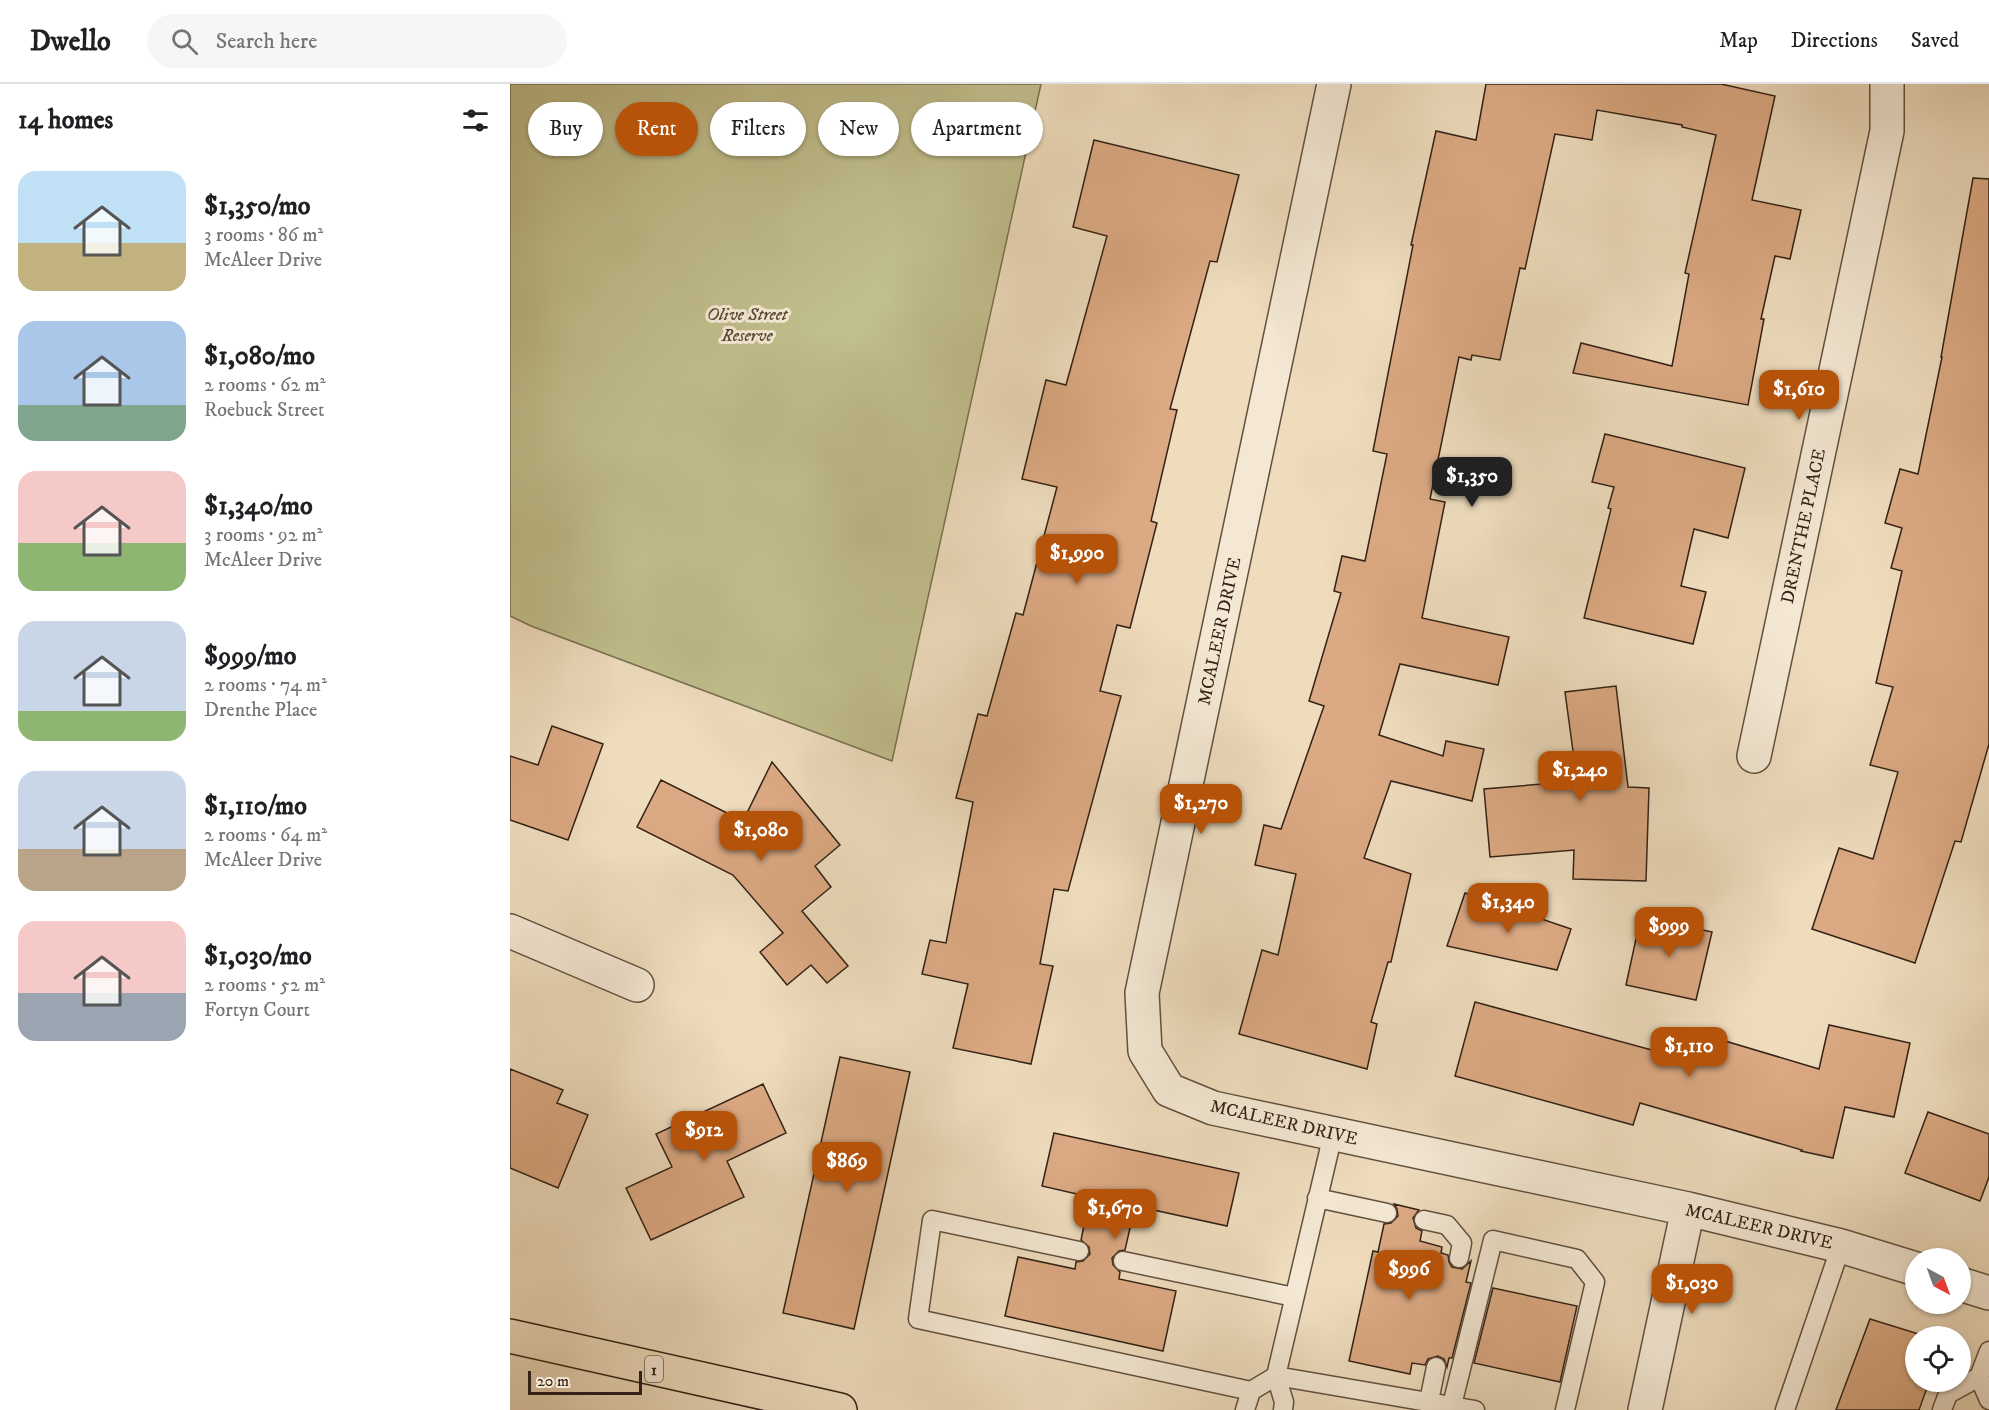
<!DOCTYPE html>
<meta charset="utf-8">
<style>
body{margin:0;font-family:"IM FELL DW Pica",serif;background:#f6f6f6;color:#202124;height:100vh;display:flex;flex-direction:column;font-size:22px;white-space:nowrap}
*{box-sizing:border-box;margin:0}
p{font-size:20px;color:#757577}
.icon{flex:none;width:33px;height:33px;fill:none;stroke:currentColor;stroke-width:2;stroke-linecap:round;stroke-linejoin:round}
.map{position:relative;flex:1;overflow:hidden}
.drawer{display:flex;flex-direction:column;background:#fff;width:510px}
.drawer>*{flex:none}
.banner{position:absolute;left:18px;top:18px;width:570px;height:54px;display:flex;gap:12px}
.needle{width:39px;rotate:139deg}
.controls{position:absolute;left:1395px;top:1164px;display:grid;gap:12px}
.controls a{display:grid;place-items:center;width:66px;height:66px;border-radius:50%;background:#fff;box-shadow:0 2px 4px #0004;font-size:30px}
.scale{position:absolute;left:18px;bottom:15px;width:114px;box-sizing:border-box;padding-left:6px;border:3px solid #332215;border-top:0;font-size:16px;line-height:21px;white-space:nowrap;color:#332215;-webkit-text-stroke:4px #f4e8d4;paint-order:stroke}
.price{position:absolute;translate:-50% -51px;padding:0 14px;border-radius:12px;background:#b45309;color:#fff;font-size:20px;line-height:39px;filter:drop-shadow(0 2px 3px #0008)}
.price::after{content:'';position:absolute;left:50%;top:36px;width:18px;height:14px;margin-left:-9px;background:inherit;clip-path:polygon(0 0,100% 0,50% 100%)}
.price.on{background:#222;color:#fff}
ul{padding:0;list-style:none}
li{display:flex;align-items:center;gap:18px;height:150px;padding:0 18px}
li span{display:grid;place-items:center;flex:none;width:168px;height:120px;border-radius:18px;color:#555}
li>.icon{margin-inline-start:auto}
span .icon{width:72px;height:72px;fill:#fffc;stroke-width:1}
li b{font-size:26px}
h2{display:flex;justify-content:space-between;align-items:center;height:72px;padding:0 18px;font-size:26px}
.tag{padding:0 21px;border-radius:27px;background:#fff;box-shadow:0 2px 4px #0004;font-size:21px;line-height:54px}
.tag.on{background:#b45309;color:#fff}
header{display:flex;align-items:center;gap:36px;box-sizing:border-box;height:84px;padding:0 30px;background:#fff;border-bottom:2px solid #e0e0e0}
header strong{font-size:28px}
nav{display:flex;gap:33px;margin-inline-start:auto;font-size:21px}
.search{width:420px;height:54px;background:#f6f6f6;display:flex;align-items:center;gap:15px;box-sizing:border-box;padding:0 21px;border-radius:33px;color:#757577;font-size:22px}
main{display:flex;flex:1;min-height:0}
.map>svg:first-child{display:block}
.green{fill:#c0be8c;stroke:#7a7050;stroke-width:1.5}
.building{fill:#dba983;stroke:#332215;stroke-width:1.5}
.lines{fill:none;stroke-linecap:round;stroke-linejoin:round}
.service-casing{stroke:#62503f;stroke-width:21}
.minor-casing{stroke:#62503f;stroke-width:36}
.trunk-casing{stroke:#332215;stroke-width:36}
.service{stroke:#f4e8d4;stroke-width:18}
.minor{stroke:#f4e8d4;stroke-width:33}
.trunk{stroke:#eedcbd;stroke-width:33}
.labels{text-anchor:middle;stroke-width:6;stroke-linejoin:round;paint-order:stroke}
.shield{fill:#f4e8d4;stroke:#6d5d4e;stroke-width:1.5}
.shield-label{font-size:16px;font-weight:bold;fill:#332215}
.park-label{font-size:18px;font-style:italic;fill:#564933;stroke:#f4e8d4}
.street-label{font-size:18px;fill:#332215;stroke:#f4e8d4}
</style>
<header>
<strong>Dwello</strong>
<div class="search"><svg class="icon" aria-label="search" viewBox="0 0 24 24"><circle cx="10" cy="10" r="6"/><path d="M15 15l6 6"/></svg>Search here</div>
<nav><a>Map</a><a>Directions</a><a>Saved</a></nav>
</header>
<main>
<section class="drawer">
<h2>14 homes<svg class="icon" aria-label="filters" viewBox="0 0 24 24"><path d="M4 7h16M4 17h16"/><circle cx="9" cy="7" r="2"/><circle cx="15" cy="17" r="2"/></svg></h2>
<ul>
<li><span style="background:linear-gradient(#bfe0f5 60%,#c2b280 0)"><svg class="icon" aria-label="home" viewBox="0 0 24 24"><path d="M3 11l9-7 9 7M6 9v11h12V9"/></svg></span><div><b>$1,350/mo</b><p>3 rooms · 86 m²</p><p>McAleer Drive</p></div></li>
<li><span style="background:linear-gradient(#a9c7e8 70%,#7fa58c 0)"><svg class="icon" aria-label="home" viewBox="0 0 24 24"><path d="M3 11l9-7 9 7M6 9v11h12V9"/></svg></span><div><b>$1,080/mo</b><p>2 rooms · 62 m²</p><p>Roebuck Street</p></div></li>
<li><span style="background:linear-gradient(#f6c9c9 60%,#8fb573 0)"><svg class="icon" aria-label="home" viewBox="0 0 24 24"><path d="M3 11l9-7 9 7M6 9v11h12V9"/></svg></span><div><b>$1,340/mo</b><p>3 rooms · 92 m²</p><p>McAleer Drive</p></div></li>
<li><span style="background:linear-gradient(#c9d6e8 75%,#8fb573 0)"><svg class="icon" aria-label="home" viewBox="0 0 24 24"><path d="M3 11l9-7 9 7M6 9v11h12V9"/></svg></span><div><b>$999/mo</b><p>2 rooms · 74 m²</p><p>Drenthe Place</p></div></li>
<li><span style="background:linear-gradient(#c9d6e8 65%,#b9a48a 0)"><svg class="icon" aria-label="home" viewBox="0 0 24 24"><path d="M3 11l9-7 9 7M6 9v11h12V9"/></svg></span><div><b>$1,110/mo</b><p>2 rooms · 64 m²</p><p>McAleer Drive</p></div></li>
<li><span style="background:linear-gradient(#f6c9c9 60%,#9aa5b1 0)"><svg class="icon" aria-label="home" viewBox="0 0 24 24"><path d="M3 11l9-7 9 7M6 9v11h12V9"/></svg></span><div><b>$1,030/mo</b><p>2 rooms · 52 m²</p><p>Fortyn Court</p></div></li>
</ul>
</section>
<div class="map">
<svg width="1479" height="1326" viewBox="0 0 1479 1326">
<rect width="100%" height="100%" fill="#eedcbd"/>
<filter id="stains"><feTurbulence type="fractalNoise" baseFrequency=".00333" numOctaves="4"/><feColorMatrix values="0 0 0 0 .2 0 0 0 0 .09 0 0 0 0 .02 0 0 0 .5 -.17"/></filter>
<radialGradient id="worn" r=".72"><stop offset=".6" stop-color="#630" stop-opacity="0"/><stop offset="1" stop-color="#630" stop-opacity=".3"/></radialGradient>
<path class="green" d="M 0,0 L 531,0 L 382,677 L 21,542 L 0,532 Z"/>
<path class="building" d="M 976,0 L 1211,0 L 1265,12 L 1242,116 L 1291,126 L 1280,175 L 1265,172 L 1251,235 L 1254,235 L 1238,321 L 1063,289 L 1071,259 L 1162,282 L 1179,190 L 1175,189 L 1206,51 L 1172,43 L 1172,41 L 1087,26 L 1082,56 L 1045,50 L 1015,185 L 1010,184 L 990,276 L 962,271 L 961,276 L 949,273 L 920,415 L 935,418 L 912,534 L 999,553 L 988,601 L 890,580 L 869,651 L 933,672 L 936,657 L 974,665 L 962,717 L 881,697 L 854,774 L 901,790 L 881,878 L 878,878 L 861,938 L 867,940 L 857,985 L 729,950 L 752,866 L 768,871 L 786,790 L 745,781 L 754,741 L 771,745 L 814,622 L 799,617 L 831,509 L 824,507 L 832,472 L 855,477 L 877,370 L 863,367 L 903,161 L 901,161 L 926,47 L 966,56 Z
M 584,56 L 729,91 L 707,178 L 700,177 L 660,325 L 667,326 L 641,437 L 647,439 L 620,544 L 607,541 L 590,607 L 611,612 L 558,807 L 544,805 L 530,880 L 543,882 L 521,980 L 443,964 L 458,900 L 412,890 L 420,856 L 436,859 L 463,718 L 446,714 L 468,630 L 477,632 L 506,529 L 513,531 L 547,403 L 512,395 L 536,296 L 556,301 L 597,152 L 563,143 Z
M 1463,94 L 1479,95 L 1479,660 L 1451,758 L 1445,757 L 1405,879 L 1302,845 L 1329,764 L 1363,775 L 1388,688 L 1360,681 L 1383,603 L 1366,599 L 1392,487 L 1381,484 L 1392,444 L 1375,439 L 1390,385 L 1408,390 L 1432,273 L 1431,273 Z
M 1095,350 L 1235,384 L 1218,454 L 1184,445 L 1171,502 L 1196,508 L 1183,560 L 1074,534 L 1101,425 L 1098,424 L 1104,403 L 1082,398 Z
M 1106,602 L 1118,703 L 1139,704 L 1136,797 L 1063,795 L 1064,766 L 980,773 L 974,705 L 1067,697 L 1055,608 Z
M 42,642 L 93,660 L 58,756 L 0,736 L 0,672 L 28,681 Z
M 262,678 L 330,761 L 305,782 L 321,803 L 292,827 L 338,882 L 317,899 L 301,881 L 277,901 L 250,868 L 273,849 L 223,791 L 127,743 L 151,696 L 233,737 Z
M 955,809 L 1061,845 L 1047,886 L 937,862 Z
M 1131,832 L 1202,848 L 1186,916 L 1116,901 Z
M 965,918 L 1197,981 L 1205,954 L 1309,985 L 1319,941 L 1400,959 L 1384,1033 L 1335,1023 L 1323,1074 L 1291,1067 L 1292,1066 L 1130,1019 L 1123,1041 L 945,992 Z
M 330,973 L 400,988 L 344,1245 L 273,1229 Z
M 0,985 L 53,1006 L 47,1019 L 78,1031 L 48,1104 L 0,1084 Z
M 253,1000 L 276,1049 L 217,1077 L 234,1113 L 141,1156 L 116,1104 L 162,1083 L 146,1050 Z
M 1418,1028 L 1479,1050 L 1479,1093 L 1470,1117 L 1395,1089 Z
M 544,1049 L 729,1089 L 717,1142 L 625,1122 L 615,1166 L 609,1167 L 602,1174 L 603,1181 L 610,1188 L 609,1195 L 666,1207 L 653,1267 L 495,1232 L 508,1173 L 565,1185 L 566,1178 L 573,1177 L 580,1170 L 579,1163 L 571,1156 L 580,1113 L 532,1102 Z
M 884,1120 L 909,1126 L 903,1134 L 906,1144 L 912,1147 L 910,1157 L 932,1163 L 931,1169 L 938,1171 L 939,1178 L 942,1183 L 952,1185 L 961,1177 L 956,1198 L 961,1199 L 942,1274 L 939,1274 L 937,1283 L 934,1275 L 928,1272 L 918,1275 L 915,1281 L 902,1279 L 900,1290 L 839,1277 L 863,1167 L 868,1168 L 874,1140 L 881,1139 L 888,1132 L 887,1125 Z
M 983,1204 L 1067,1222 L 1050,1298 L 964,1279 Z
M 1360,1235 L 1415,1252 L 1406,1252 L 1406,1298 L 1419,1298 L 1409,1326 L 1326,1326 Z"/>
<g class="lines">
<defs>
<path id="service" d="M 807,1114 L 877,1129
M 914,1136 L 937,1141 L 952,1159 L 949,1174
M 569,1167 L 422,1136 L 408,1235 L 741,1307
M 613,1177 L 784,1213
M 1469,1293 L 1479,1316
M 919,1317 L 926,1283
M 942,1321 L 983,1156 L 1067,1175 L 1085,1198 L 1055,1326
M 735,1326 L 741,1307 L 766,1292 L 965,1326
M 773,1326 L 774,1318 L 766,1292 L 823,1050
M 1275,1326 L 1331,1162
M 1432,1326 L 1438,1310 L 1469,1293 L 1479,1267"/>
<path id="minor" d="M 824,0 L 632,909 L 635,967 L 659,1006 L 703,1024 L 1178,1125 L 1331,1162 L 1406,1185
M 1244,672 L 1377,47 L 1377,0
M 0,847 L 127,901
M 1450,1200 L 1479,1209
M 1135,1326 L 1178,1125"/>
<path id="trunk" d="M 0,1252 L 330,1326"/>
</defs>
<use href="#service" class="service-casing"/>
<use href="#minor" class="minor-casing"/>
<use href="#trunk" class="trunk-casing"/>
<use href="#service" class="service"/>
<use href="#minor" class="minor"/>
<use href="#trunk" class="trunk"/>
</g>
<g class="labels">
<rect class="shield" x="135" y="1272" width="18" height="26" rx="4.5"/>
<g class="shield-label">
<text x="144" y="1291">1</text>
</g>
<g class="park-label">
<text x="237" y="236">Olive Street<tspan x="237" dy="21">Reserve</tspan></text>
</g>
<g class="street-label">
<text transform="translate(1293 442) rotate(-78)" y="6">DRENTHE PLACE</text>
<text transform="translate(709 547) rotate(-78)" y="6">MCALEER DRIVE</text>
<text transform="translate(774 1038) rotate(13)" y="6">MCALEER DRIVE</text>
<text transform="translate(1249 1142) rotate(13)" y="6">MCALEER DRIVE</text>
</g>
</g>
<rect width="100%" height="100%" filter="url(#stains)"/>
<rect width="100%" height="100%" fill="url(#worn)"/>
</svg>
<div class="controls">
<a><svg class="needle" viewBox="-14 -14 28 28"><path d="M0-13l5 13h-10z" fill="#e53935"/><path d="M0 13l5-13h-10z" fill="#757577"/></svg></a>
<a><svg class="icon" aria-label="locate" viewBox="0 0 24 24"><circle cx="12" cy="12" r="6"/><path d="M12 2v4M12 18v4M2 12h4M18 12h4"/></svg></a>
</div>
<div class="scale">20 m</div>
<b class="price" style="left:1289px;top:337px">$1,610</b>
<b class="price on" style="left:962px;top:424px">$1,350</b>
<b class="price" style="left:567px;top:501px">$1,990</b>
<b class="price" style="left:1070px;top:718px">$1,240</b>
<b class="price" style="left:691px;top:751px">$1,270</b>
<b class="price" style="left:251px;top:778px">$1,080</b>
<b class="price" style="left:998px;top:850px">$1,340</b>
<b class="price" style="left:1159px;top:874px">$999</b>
<b class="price" style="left:1179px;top:994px">$1,110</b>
<b class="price" style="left:194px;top:1078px">$912</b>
<b class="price" style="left:337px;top:1109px">$869</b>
<b class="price" style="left:605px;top:1156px">$1,670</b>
<b class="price" style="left:899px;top:1217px">$996</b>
<b class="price" style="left:1182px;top:1231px">$1,030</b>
<div class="banner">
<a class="tag">Buy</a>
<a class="tag on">Rent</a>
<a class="tag">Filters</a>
<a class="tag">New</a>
<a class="tag">Apartment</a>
</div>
</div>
</main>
